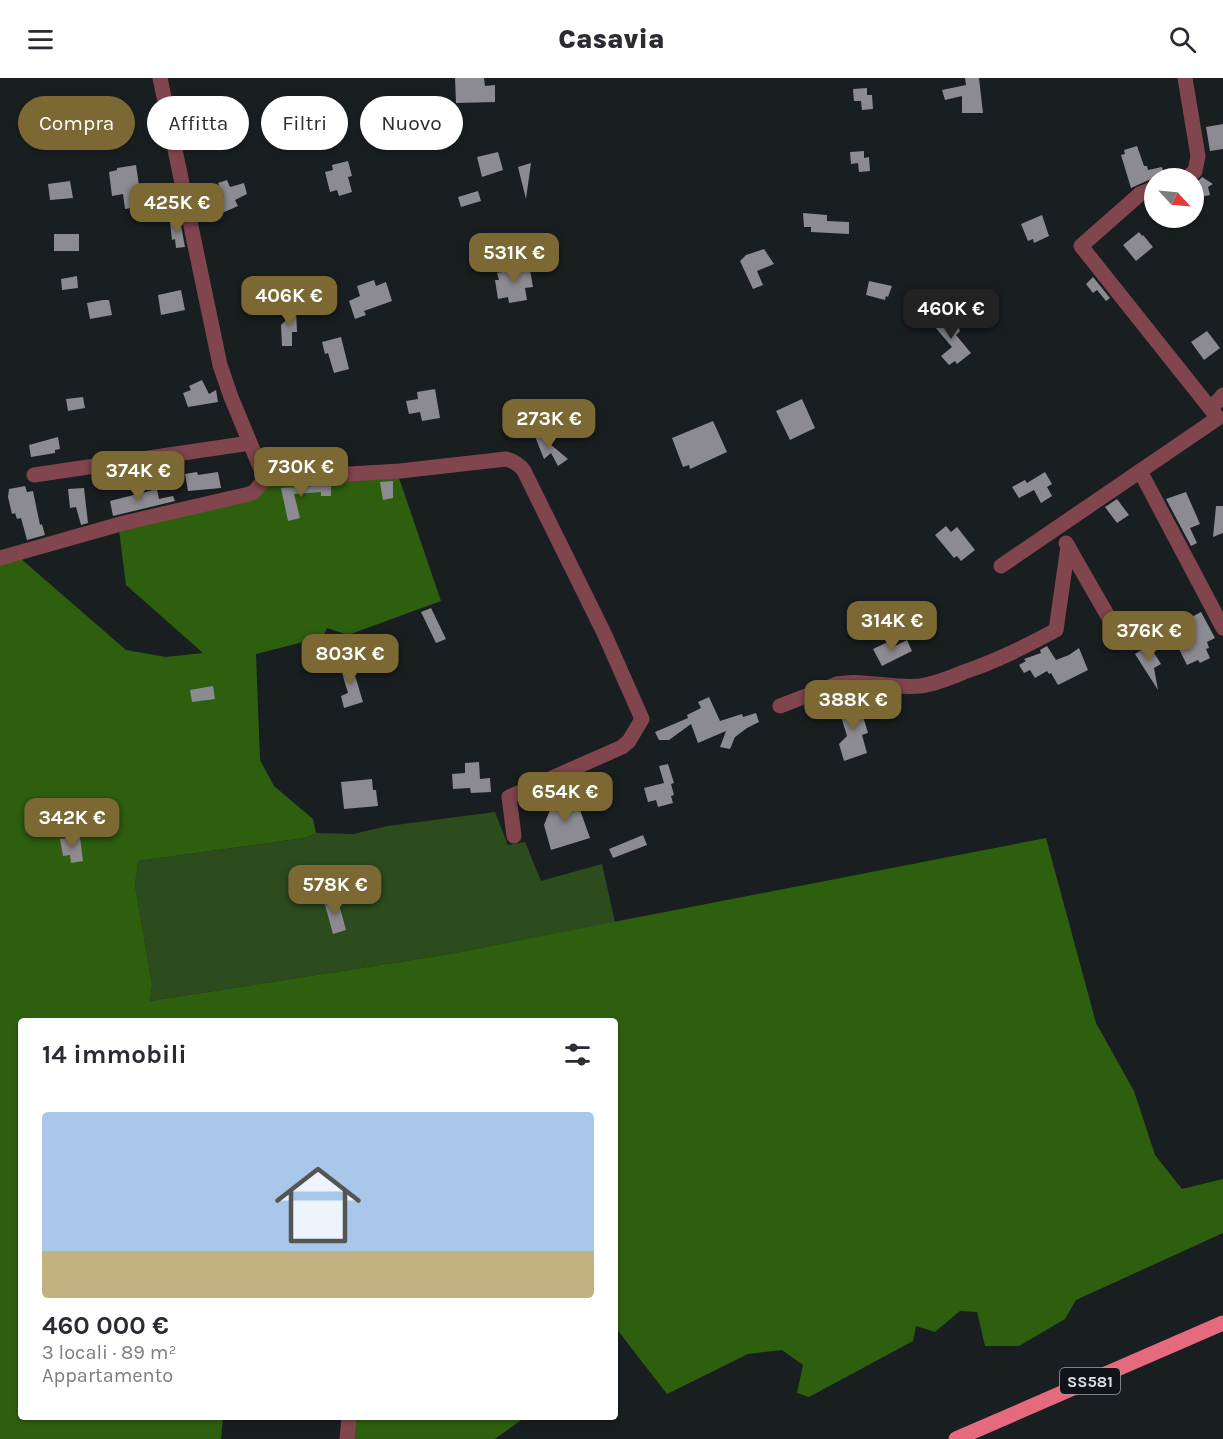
<!DOCTYPE html>
<html lang="it">
<meta charset="utf-8">
<style>
body{margin:0;font-family:Karla,sans-serif;background:#f2f2f3;color:#2b2b33;height:100vh;display:flex;flex-direction:column;font-size:22px;white-space:nowrap}
*{box-sizing:border-box;margin:0}
p{font-size:20px;color:#7c7c81}
.icon{flex:none;width:33px;height:33px;fill:none;stroke:currentColor;stroke-width:2;stroke-linecap:round;stroke-linejoin:round}
.map{position:relative;flex:1;overflow:hidden}
.side{position:absolute;left:18px;top:940px;width:600px;height:402px;display:flex;flex-direction:column;background:#fff;border-radius:6px;box-shadow:0 2px 4px #0004}
.side>*{flex:none}
.guide{position:absolute;left:18px;top:18px;width:600px;height:54px;display:flex;gap:12px}
.needle{width:39px;rotate:116deg}
.tools{position:absolute;left:1144px;top:90px;display:grid;gap:12px}
.tools a{display:grid;place-items:center;width:60px;height:60px;border-radius:50%;background:#fff;box-shadow:0 2px 4px #0004;font-size:30px}
.price{position:absolute;translate:-50% -51px;padding:0 14px;border-radius:12px;background:#7b6833;color:#fff;font-size:20px;line-height:39px;filter:drop-shadow(0 2px 3px #0008)}
.price::after{content:'';position:absolute;left:50%;top:36px;width:18px;height:14px;margin-left:-9px;background:inherit;clip-path:polygon(0 0,100% 0,50% 100%)}
.price.selected{background:#222;color:#fff}
ul{padding:0;list-style:none}
li{display:grid;align-content:center;gap:12px;height:318px;padding:0 24px}
li span{display:grid;place-items:center;height:186px;border-radius:6px;color:#555}
li>.icon{margin-inline-start:auto}
span .icon{width:108px;height:108px;fill:#fffc;stroke-width:1}
li b{font-size:26px}
h2{display:flex;justify-content:space-between;align-items:center;height:72px;padding:0 24px;font-size:26px}
.tag{padding:0 21px;border-radius:27px;background:#fff;box-shadow:0 2px 4px #0004;font-size:21px;line-height:54px}
.tag.selected{background:#7b6833;color:#fff}
header{display:flex;justify-content:space-between;align-items:center;height:78px;padding:0 24px;background:#fff;font-size:27px;font-weight:800}
.map>svg:first-child{display:block}
.green{fill:#2d4c1e}
.forest{fill:#2e5f0f}
.building{fill:#8c8b92}
.lines{fill:none;stroke-linecap:round;stroke-linejoin:round}
.minor{stroke:#81454e;stroke-width:15}
.major{stroke:#e56a7e;stroke-width:15}
.labels{text-anchor:middle;stroke-width:6;stroke-linejoin:round;paint-order:stroke}
.shield{fill:#101418;stroke:#9fa3a5;stroke-width:1.5}
.shield-label{font-size:16px;font-weight:bold;fill:#dce0e2}
</style>
<header><svg class="icon" aria-label="menu" viewBox="0 0 24 24"><path d="M4 6h16M4 12h16M4 18h16"/></svg>Casavia<svg class="icon" aria-label="search" viewBox="0 0 24 24"><circle cx="10" cy="10" r="6"/><path d="M15 15l6 6"/></svg></header>
<div class="map">
<svg width="1223" height="1361" viewBox="0 0 1223 1361">
<rect width="100%" height="100%" fill="#191e21"/>
<path class="green" d="M 495,734 L 508,767 L 525,764 L 541,803 L 602,786 L 615,844 L 444,877 L 150,923 L 152,907 L 135,807 L 138,783 L 304,760 L 316,755 L 353,756 L 388,748 Z"/>
<path class="forest" d="M 398,397 L 441,523 L 348,557 L 327,550 L 323,559 L 256,576 L 260,682 L 274,708 L 313,741 L 316,755 L 304,760 L 138,783 L 135,807 L 152,907 L 150,923 L 444,877 L 1046,760 L 1096,945 L 1134,1013 L 1155,1077 L 1182,1111 L 1223,1101 L 1223,1155 L 1076,1222 L 1065,1241 L 1019,1268 L 985,1268 L 977,1234 L 960,1233 L 935,1254 L 916,1248 L 913,1263 L 809,1319 L 797,1315 L 803,1287 L 782,1272 L 748,1276 L 667,1316 L 615,1249 L 615,944 L 21,944 L 21,1340 L 223,1340 L 221,1361 L 0,1361 L 0,477 L 12,473 L 126,572 L 166,579 L 203,575 L 126,507 L 119,452 L 268,405 Z
M 354,1340 L 524,1340 L 495,1361 L 354,1361 Z"/>
<path class="building" d="M 455,0 L 484,0 L 485,8 L 495,7 L 495,24 L 456,25 Z
M 965,0 L 979,0 L 983,35 L 962,35 L 962,18 L 945,22 L 942,12 L 966,7 Z
M 867,10 L 867,17 L 872,17 L 873,31 L 862,32 L 861,23 L 854,23 L 853,11 Z
M 1223,46 L 1223,71 L 1210,73 L 1206,49 Z
M 1137,68 L 1144,88 L 1147,88 L 1148,92 L 1162,89 L 1165,100 L 1151,101 L 1131,110 L 1121,77 L 1125,76 L 1124,72 Z
M 864,73 L 864,80 L 869,79 L 870,93 L 859,94 L 858,85 L 851,86 L 850,74 Z
M 498,74 L 503,92 L 482,99 L 477,79 Z
M 348,83 L 352,98 L 348,99 L 352,114 L 339,118 L 337,112 L 330,114 L 325,94 L 333,92 L 332,87 Z
M 531,85 L 526,121 L 518,89 Z
M 136,87 L 142,128 L 125,131 L 123,116 L 112,118 L 109,94 L 117,92 L 117,90 Z
M 1202,99 L 1213,106 L 1208,109 L 1210,117 L 1201,119 L 1197,104 Z
M 227,102 L 230,109 L 244,105 L 247,116 L 235,122 L 238,128 L 222,135 L 217,122 L 224,119 L 218,105 Z
M 70,103 L 73,120 L 50,122 L 48,106 Z
M 478,113 L 481,123 L 461,129 L 458,119 Z
M 803,135 L 827,137 L 827,143 L 849,144 L 849,156 L 811,154 L 811,149 L 804,149 Z
M 1042,137 L 1049,158 L 1034,165 L 1033,161 L 1028,163 L 1021,146 Z
M 180,142 L 185,169 L 176,170 L 175,161 L 172,162 L 170,144 Z
M 1139,154 L 1142,158 L 1143,157 L 1153,169 L 1136,183 L 1123,167 Z
M 54,156 L 79,156 L 79,173 L 54,173 Z
M 764,171 L 774,186 L 757,193 L 763,207 L 753,211 L 740,183 L 746,177 Z
M 529,186 L 533,209 L 525,210 L 527,222 L 509,225 L 508,219 L 498,221 L 495,202 L 499,202 L 497,195 L 507,193 L 506,191 Z
M 77,198 L 78,210 L 62,212 L 61,201 Z
M 1093,199 L 1110,220 L 1106,223 L 1097,212 L 1093,215 L 1086,206 Z
M 374,202 L 376,208 L 386,204 L 392,223 L 364,233 L 366,237 L 355,241 L 349,223 L 360,218 L 357,208 Z
M 869,203 L 892,208 L 888,219 L 886,218 L 885,222 L 866,217 Z
M 181,212 L 185,232 L 161,237 L 158,217 Z
M 103,222 L 109,222 L 112,237 L 90,241 L 87,225 Z
M 285,231 L 296,231 L 297,254 L 292,254 L 292,268 L 282,268 L 281,247 L 286,242 Z
M 938,235 L 958,248 L 960,253 L 956,257 L 971,275 L 957,286 L 955,283 L 949,287 L 941,278 L 952,269 L 930,243 Z
M 1207,253 L 1220,270 L 1204,282 L 1191,264 Z
M 341,259 L 349,291 L 334,295 L 328,275 L 325,276 L 322,264 Z
M 202,302 L 209,316 L 216,312 L 218,324 L 188,329 L 183,315 L 191,312 L 189,308 Z
M 435,311 L 440,340 L 422,343 L 420,334 L 409,336 L 406,323 L 418,321 L 417,314 Z
M 83,319 L 85,330 L 68,333 L 66,321 Z
M 802,321 L 815,350 L 790,362 L 776,333 Z
M 713,343 L 727,374 L 690,391 L 689,387 L 683,389 L 672,360 Z
M 532,351 L 568,381 L 558,388 L 551,375 L 544,381 Z
M 58,359 L 60,371 L 55,372 L 55,375 L 31,379 L 29,367 Z
M 197,394 L 198,397 L 218,394 L 221,410 L 188,413 L 185,396 Z
M 1045,394 L 1052,406 L 1047,409 L 1052,418 L 1041,425 L 1034,412 L 1019,420 L 1012,409 L 1025,402 L 1027,405 Z
M 393,403 L 393,420 L 383,422 L 380,404 Z
M 331,407 L 331,418 L 321,418 L 321,414 L 294,416 L 300,440 L 288,443 L 281,410 Z
M 25,408 L 27,414 L 33,413 L 40,447 L 42,446 L 45,457 L 27,462 L 21,440 L 17,441 L 15,435 L 12,436 L 8,419 L 9,411 Z
M 84,410 L 88,445 L 81,447 L 76,429 L 70,430 L 68,411 Z
M 157,411 L 159,421 L 173,418 L 175,423 L 113,438 L 110,423 Z
M 1186,414 L 1200,446 L 1190,450 L 1197,465 L 1191,468 L 1166,421 Z
M 1117,421 L 1129,437 L 1117,445 L 1105,429 Z
M 1216,428 L 1223,428 L 1223,455 L 1213,459 Z
M 946,448 L 951,454 L 957,449 L 975,472 L 961,483 L 957,478 L 954,480 L 935,457 Z
M 431,530 L 446,561 L 436,565 L 421,534 Z
M 1201,534 L 1215,560 L 1207,564 L 1209,570 L 1206,571 L 1210,580 L 1200,585 L 1198,582 L 1187,587 L 1169,551 Z
M 892,562 L 895,568 L 907,562 L 912,573 L 882,588 L 873,571 Z
M 1149,567 L 1161,586 L 1154,590 L 1158,612 L 1135,576 Z
M 1047,568 L 1056,582 L 1069,577 L 1079,570 L 1088,592 L 1058,607 L 1051,595 L 1049,596 L 1047,593 L 1035,600 L 1030,592 L 1024,595 L 1019,587 L 1026,583 L 1024,581 L 1041,575 L 1040,572 Z
M 350,581 L 363,624 L 344,630 L 341,618 L 348,615 L 339,585 Z
M 213,608 L 215,621 L 192,624 L 190,612 Z
M 857,618 L 868,655 L 862,657 L 867,675 L 844,683 L 839,666 L 847,658 L 840,635 L 850,632 L 847,622 Z
M 709,619 L 720,643 L 742,636 L 743,639 L 756,635 L 759,644 L 747,650 L 735,659 L 730,671 L 720,669 L 726,653 L 698,665 L 691,646 L 669,662 L 659,662 L 655,654 L 688,640 L 687,637 L 701,630 L 698,624 Z
M 479,684 L 480,701 L 490,700 L 491,714 L 471,715 L 470,710 L 453,711 L 452,696 L 465,695 L 465,685 Z
M 668,686 L 674,705 L 671,706 L 674,717 L 671,718 L 673,725 L 658,729 L 656,722 L 648,724 L 644,710 L 664,705 L 659,688 Z
M 372,701 L 373,712 L 376,712 L 378,728 L 344,731 L 341,704 Z
M 574,715 L 590,760 L 551,772 L 544,747 L 550,732 L 547,724 Z
M 643,757 L 647,767 L 613,780 L 609,771 Z
M 80,759 L 83,783 L 71,785 L 70,777 L 63,778 L 60,761 Z
M 337,819 L 346,852 L 333,856 L 324,823 Z"/>
<g class="lines">
<path class="minor" d="M 160,0 L 220,287 L 231,319 L 265,401 L 400,393 L 506,381 C 514,383 520,387 524,393 L 604,555 L 642,641 L 629,663 L 622,669 L 509,719 L 514,758
M 1185,0 L 1198,78 L 1195,93 L 1187,100
M 1211,331 L 1223,317
M 1140,393 L 1223,550
M 34,397 L 250,365
M 1066,465 L 1117,554
M 0,480 L 124,445 L 249,416 L 254,414 L 265,401
M 1001,488 L 1218,340 L 1081,168 L 1140,116 L 1155,110
M 780,628 L 837,606 C 865,601 892,611 920,608 C 935,606 950,600 964,594 C 997,583 1026,568 1056,552 L 1068,468
M 347,1361 L 349,1340"/>
<path class="major" d="M 956,1361 L 1223,1245"/>
</g>
<g class="labels">
<rect class="shield" x="1060" y="1290" width="60" height="26" rx="4.5"/>
<g class="shield-label">
<text x="1090" y="1309">SS581</text>
</g>
</g>
</svg>
<div class="tools">
<a><svg class="needle" viewBox="-14 -14 28 28"><path d="M0-13l5 13h-10z" fill="#e53935"/><path d="M0 13l5-13h-10z" fill="#7c7c81"/></svg></a>
</div>
<b class="price" style="left:177px;top:156px">425K €</b>
<b class="price" style="left:514px;top:206px">531K €</b>
<b class="price" style="left:289px;top:249px">406K €</b>
<b class="price selected" style="left:951px;top:262px">460K €</b>
<b class="price" style="left:549px;top:372px">273K €</b>
<b class="price" style="left:301px;top:420px">730K €</b>
<b class="price" style="left:138px;top:424px">374K €</b>
<b class="price" style="left:892px;top:574px">314K €</b>
<b class="price" style="left:1149px;top:584px">376K €</b>
<b class="price" style="left:350px;top:607px">803K €</b>
<b class="price" style="left:853px;top:653px">388K €</b>
<b class="price" style="left:565px;top:745px">654K €</b>
<b class="price" style="left:72px;top:771px">342K €</b>
<b class="price" style="left:335px;top:838px">578K €</b>
<div class="guide">
<a class="tag selected">Compra</a>
<a class="tag">Affitta</a>
<a class="tag">Filtri</a>
<a class="tag">Nuovo</a>
</div>
<section class="side">
<h2>14 immobili<svg class="icon" aria-label="filters" viewBox="0 0 24 24"><path d="M4 7h16M4 17h16"/><circle cx="9" cy="7" r="2"/><circle cx="15" cy="17" r="2"/></svg></h2>
<ul>
<li><span style="background:linear-gradient(#a9c7e8 75%,#c2b280 0)"><svg class="icon" aria-label="home" viewBox="0 0 24 24"><path d="M3 11l9-7 9 7M6 9v11h12V9"/></svg></span><div><b>460 000 €</b><p>3 locali · 89 m²</p><p>Appartamento</p></div></li>
</ul>
</section>
</div>
